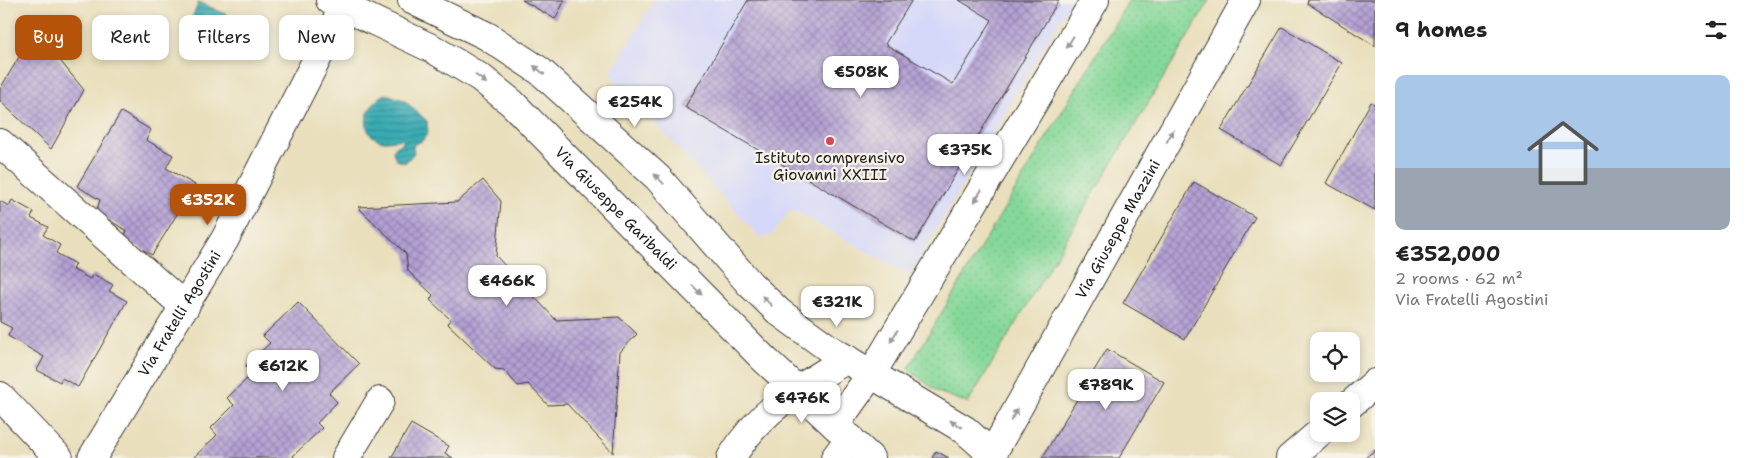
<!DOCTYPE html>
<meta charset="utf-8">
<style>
body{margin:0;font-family:"Shantell Sans",sans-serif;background:#f6f6f6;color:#222;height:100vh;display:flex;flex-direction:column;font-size:19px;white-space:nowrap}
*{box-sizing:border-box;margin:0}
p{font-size:16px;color:#767676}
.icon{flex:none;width:28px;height:28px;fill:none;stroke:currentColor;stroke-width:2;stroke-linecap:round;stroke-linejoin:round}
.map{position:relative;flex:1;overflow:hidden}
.side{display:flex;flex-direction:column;background:#fff;width:375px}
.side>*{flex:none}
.banner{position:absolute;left:15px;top:15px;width:475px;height:45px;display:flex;gap:10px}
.fabs{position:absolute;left:1310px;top:332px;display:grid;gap:10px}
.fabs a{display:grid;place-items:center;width:50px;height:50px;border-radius:10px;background:#fff;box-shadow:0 2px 8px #0003;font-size:25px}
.price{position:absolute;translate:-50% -42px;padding:0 11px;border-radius:10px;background:#fff;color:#222;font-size:16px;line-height:32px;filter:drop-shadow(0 1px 2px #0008)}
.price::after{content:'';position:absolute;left:50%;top:30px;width:15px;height:11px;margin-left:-8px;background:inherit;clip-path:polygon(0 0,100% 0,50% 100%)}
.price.on{background:#b45309;color:#fff}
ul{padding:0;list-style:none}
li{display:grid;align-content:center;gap:10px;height:265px;padding:0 20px}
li+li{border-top:1px solid #e0e0e0}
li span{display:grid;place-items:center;height:155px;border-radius:10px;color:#555}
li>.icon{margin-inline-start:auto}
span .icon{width:90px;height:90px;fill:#fffc;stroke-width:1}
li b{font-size:21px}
h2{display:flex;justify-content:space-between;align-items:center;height:60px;padding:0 20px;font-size:21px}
.pill{padding:0 18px;border-radius:10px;background:#fff;box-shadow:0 2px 8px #0003;font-size:18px;line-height:45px}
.pill.on{background:#b45309;color:#fff}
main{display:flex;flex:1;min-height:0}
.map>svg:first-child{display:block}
.built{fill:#d6d8f9}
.park{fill:url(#park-dots);stroke:#507a5a}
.water{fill:url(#water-rules);stroke:#2a6468}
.building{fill:url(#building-cross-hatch)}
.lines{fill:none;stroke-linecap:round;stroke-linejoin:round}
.minor-casing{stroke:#3b3934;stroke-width:30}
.minor{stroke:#fff;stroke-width:28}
.oneway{fill:#999}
.poi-dot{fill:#d1495b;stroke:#f7f3e8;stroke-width:2}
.labels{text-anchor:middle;stroke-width:4.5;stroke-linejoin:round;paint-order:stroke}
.poi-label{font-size:15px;fill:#1c1c1c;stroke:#f7f3e8}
.street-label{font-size:15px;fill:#1c1c1c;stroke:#f7f3e8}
</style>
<main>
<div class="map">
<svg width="1375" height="458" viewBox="0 0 1375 458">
<defs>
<pattern id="park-dots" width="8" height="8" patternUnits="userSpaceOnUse" patternTransform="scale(1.25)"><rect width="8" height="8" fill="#85d899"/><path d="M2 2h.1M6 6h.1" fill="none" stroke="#72b983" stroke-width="1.8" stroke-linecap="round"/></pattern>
<pattern id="water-rules" width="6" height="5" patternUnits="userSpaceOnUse" patternTransform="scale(1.25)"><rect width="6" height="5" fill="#39abb3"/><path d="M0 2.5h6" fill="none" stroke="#2f8a91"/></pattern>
<pattern id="building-cross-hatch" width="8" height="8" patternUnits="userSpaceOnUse" patternTransform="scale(1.25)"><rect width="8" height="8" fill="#b4a1d5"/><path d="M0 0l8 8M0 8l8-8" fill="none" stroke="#9282ac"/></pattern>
</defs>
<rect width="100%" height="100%" fill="#f7f3e8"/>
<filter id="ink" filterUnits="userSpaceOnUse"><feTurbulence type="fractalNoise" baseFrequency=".02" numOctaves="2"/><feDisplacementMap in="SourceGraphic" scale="10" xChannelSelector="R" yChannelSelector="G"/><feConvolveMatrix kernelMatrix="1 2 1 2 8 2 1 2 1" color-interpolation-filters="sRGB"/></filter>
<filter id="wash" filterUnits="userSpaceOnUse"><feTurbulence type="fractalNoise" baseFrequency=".0096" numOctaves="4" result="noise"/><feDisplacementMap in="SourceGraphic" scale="20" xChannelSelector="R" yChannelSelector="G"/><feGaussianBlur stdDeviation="1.12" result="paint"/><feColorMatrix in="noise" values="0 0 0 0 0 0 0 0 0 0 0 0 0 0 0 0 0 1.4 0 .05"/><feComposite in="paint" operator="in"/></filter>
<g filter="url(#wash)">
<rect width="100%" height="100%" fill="#e9dfbc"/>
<path class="built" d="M 654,0 L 1072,0 L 909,275 L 791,209 L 773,234 L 760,238 L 610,74 Z"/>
<path class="park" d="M 1129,0 L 1210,0 L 968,403 L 938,392 L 908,369 Z"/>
<path class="water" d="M 199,2 L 263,31 L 250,60 L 186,31 Z
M 386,94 L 404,100 L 427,121 L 428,133 L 422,141 L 413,145 L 414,153 L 405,163 L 396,160 L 393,152 L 395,147 L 404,142 L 401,139 C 396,140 390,141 384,141 C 355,136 366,102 386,94 Z"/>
<g id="blocks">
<path class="building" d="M 522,0 L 565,0 L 555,19 Z
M 748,0 L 912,0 L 885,44 L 953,84 L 992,20 L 959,0 L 1059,0 L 915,242 L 685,107 Z
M 1308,0 L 1375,0 L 1375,46 L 1307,3 Z
M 1282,27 L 1342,63 L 1281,165 L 1221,130 Z
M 35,30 L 84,90 L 51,149 L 0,101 L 0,89 Z
M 1371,102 L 1375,105 L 1375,210 L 1326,183 Z
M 121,112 L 151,130 L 146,140 L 173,155 L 166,168 L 195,185 L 152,255 L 123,238 L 127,231 L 96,212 L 100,200 L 77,186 Z
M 483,180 L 501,201 L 496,256 L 556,320 L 619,317 L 637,334 L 620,352 L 613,453 L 567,404 L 548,405 L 528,384 L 518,386 L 504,370 L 495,369 L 447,323 L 451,320 L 430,300 L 433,295 L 408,271 L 406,254 L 358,207 L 457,202 Z
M 1194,182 L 1255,217 L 1185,339 L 1123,303 Z
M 12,200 L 34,212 L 31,218 L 48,227 L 43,235 L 60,245 L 56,253 L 75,264 L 72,269 L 90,279 L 93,274 L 113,285 L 109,291 L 127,301 L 78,387 L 62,378 L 60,382 L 37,370 L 44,357 L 8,336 L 12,328 L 0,322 L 0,201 L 9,206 Z
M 298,302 L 359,364 L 329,393 L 337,402 L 317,423 L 322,428 L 293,456 L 295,458 L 193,458 L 217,435 L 211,428 L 234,405 L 227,398 L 253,373 L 246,366 L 270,343 L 263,336 Z
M 1107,349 L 1164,382 L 1119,458 L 1042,458 Z
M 411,424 L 449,446 L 445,453 L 453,458 L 391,458 Z
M 1375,450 L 1375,458 L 1365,458 Z
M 936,451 L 949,458 L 932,458 Z"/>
</g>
</g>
<g filter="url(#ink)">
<use href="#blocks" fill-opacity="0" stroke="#3b3934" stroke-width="1"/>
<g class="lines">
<defs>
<g id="minor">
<path id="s1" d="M 330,0 L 433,49 L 481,78 L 512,103 L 763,358 L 870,458"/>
<path d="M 412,0 L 487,36 L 540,71 L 658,178 L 750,284 L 779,312 L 831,350 L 965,430 L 984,447 L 990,458"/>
<path d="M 0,143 L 185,307"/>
<path d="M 0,396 L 59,458"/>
<path d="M 1351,404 L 1375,383"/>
<path d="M 835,425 L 872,373 L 1095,0"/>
<path id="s2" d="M 92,458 L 225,239 L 344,6"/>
<path d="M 346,458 L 380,401"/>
<path d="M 731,458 C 761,409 799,388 847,359"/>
<path d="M 835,458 L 850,438"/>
<path id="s3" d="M 990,458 L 1246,0"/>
<path d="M 1290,458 L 1319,433"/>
</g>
</defs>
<use href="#minor" class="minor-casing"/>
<use href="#minor" class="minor"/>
</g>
<defs><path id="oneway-solid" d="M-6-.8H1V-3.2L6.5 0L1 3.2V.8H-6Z" transform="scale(1.25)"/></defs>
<g class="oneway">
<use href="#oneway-solid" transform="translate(1070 42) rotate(121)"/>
<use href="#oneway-solid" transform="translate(539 70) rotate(-142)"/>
<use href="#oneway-solid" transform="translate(481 79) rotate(37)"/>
<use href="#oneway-solid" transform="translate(1170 136) rotate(-61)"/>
<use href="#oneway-solid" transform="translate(659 179) rotate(-134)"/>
<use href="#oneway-solid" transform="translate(978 196) rotate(121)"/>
<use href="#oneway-solid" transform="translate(697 290) rotate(46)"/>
<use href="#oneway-solid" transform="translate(767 301) rotate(-135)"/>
<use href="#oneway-solid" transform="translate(894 336) rotate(121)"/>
<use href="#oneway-solid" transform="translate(1014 415) rotate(-61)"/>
<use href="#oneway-solid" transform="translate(956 424) rotate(-149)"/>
</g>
</g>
<circle class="poi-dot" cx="830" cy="141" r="5"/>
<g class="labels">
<g class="poi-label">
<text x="830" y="163">Istituto comprensivo<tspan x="830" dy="17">Giovanni XXIII</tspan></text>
</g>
<g class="street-label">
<text dy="5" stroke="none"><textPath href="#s1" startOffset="358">Via Giuseppe Garibaldi</textPath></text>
<text dy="5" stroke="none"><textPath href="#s3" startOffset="262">Via Giuseppe Mazzini</textPath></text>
<text dy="5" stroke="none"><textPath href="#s2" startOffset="169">Via Fratelli Agostini</textPath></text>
</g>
</g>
</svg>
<div class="fabs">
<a><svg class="icon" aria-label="locate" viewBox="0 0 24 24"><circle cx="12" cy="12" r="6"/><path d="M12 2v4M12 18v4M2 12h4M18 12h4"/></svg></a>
<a><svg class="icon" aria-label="layers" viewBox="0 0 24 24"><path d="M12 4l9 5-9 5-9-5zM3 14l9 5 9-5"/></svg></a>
</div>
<b class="price" style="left:861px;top:98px">€508K</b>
<b class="price" style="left:635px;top:128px">€254K</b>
<b class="price" style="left:965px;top:176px">€375K</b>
<b class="price on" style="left:208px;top:226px">€352K</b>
<b class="price" style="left:507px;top:307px">€466K</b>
<b class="price" style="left:837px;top:328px">€321K</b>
<b class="price" style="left:283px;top:392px">€612K</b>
<b class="price" style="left:1106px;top:411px">€789K</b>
<b class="price" style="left:802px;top:424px">€476K</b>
<div class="banner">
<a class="pill on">Buy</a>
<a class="pill">Rent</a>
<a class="pill">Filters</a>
<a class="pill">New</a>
</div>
</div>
<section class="side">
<h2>9 homes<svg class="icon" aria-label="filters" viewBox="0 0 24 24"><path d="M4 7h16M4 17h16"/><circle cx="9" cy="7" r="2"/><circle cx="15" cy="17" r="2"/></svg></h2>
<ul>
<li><span style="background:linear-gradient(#a9c7e8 60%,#9aa5b1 0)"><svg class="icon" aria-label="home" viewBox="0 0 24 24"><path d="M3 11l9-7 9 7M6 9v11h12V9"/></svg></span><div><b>€352,000</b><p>2 rooms · 62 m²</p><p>Via Fratelli Agostini</p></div></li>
</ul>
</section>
</main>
